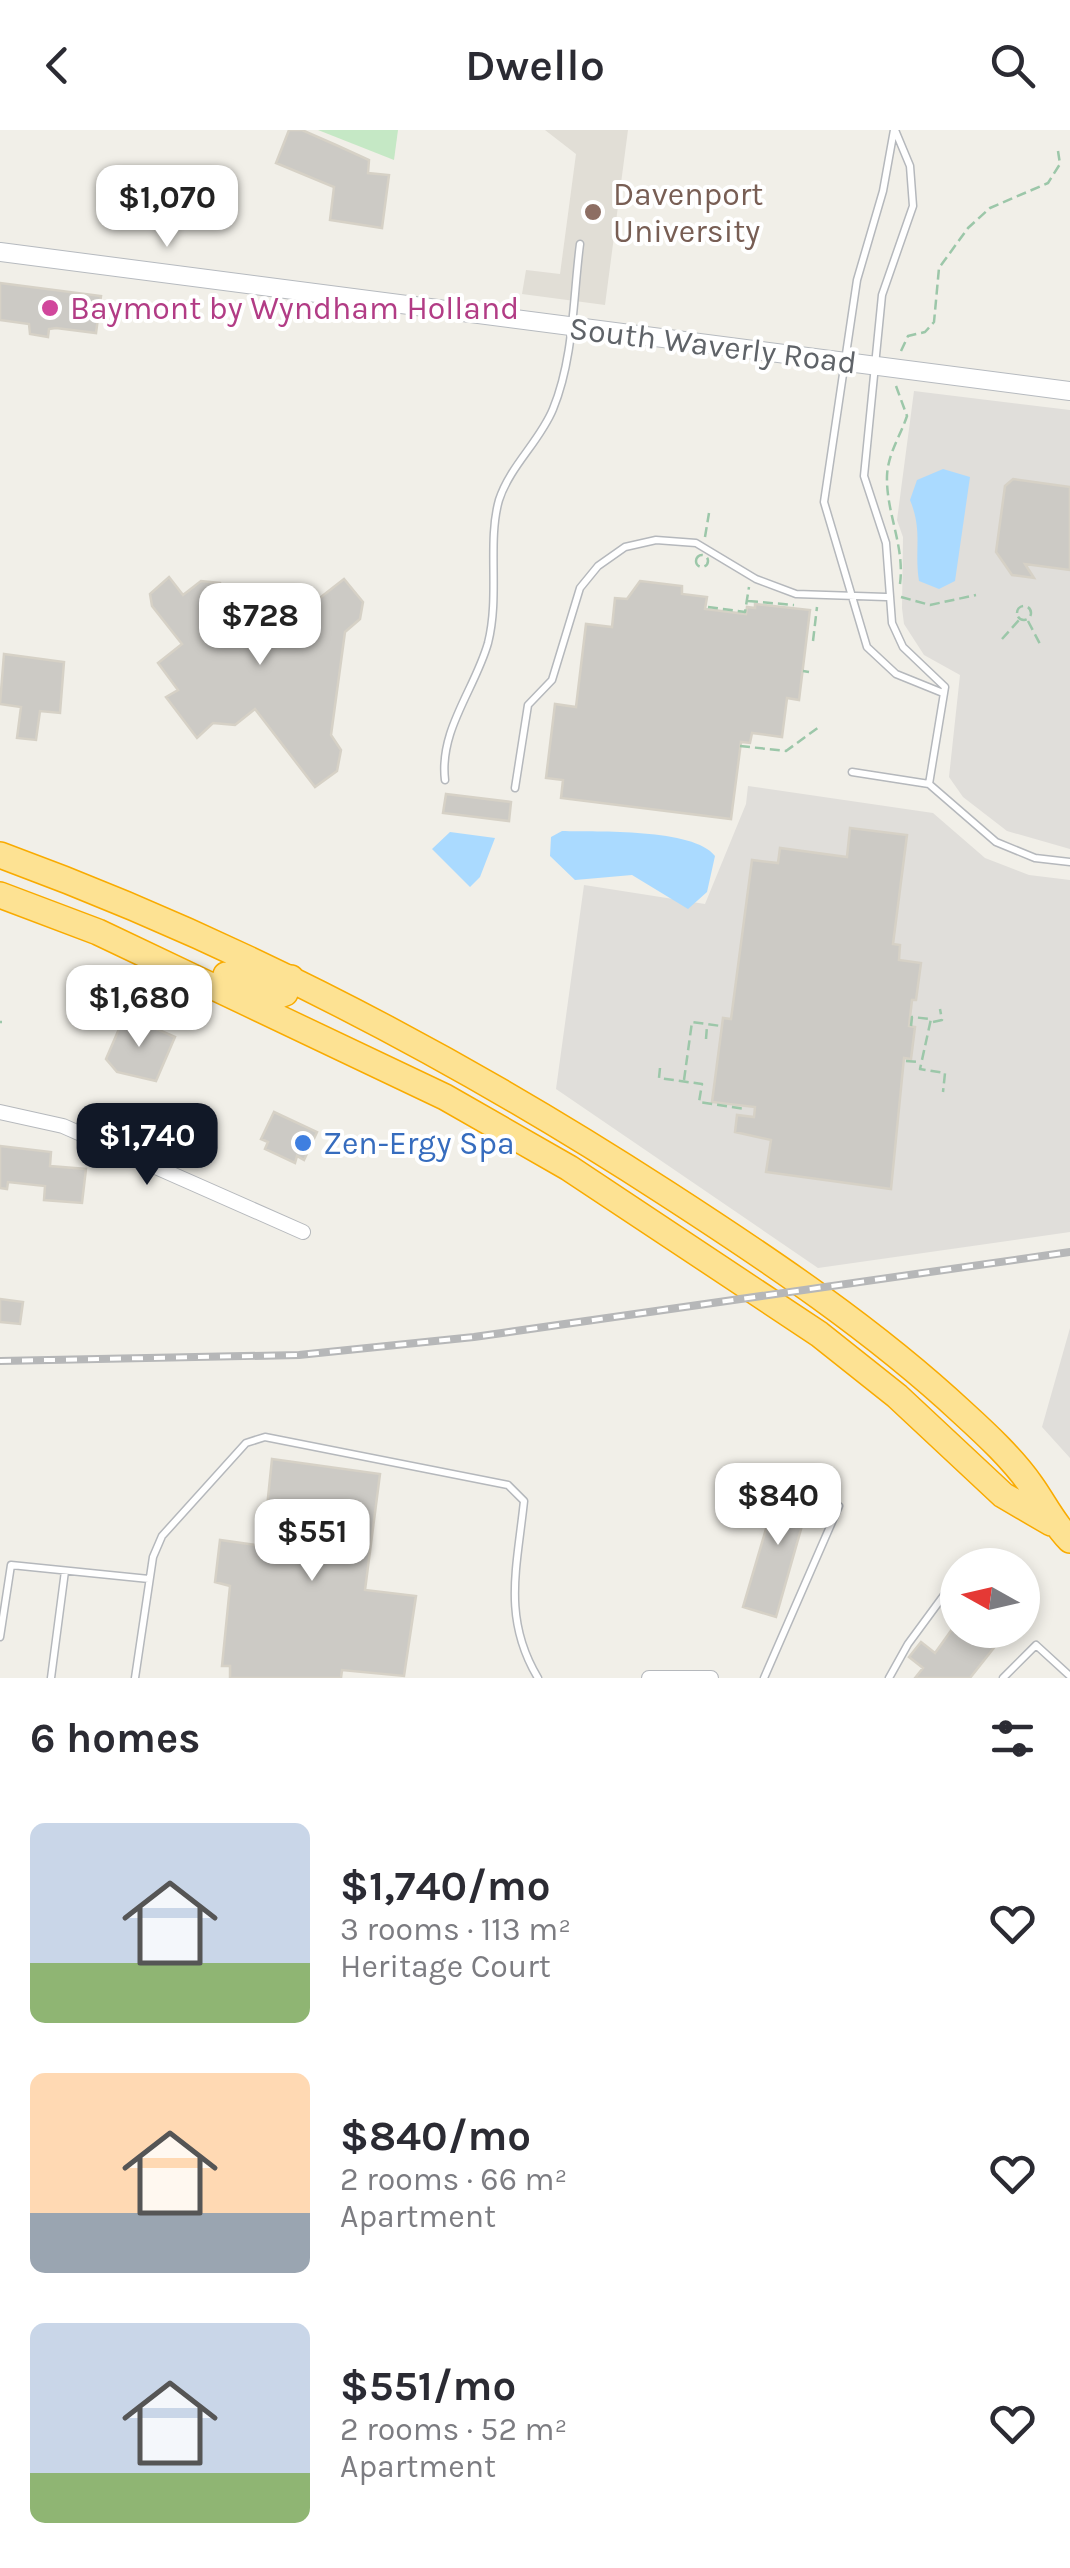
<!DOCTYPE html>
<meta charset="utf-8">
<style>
body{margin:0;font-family:Karla,sans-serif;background:#f7f7f7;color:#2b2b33;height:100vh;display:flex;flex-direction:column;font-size:38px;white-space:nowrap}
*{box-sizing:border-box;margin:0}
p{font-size:32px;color:#7c7c81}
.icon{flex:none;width:55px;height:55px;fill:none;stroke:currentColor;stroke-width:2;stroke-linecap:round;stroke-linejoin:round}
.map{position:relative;height:1548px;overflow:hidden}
.sheet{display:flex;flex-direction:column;background:#fff;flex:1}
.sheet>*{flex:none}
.needle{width:65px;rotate:278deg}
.controls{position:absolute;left:940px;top:1418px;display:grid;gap:20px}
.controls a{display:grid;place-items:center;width:100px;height:100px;border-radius:50%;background:#fff;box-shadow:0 5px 15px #0003;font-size:50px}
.price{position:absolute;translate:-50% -85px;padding:0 22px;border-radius:20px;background:#fff;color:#222;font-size:32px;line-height:65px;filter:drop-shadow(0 2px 5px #0008)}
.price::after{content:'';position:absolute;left:50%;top:60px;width:30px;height:22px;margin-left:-15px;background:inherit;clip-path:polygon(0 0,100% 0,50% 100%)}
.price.active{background:#111827;color:#fff}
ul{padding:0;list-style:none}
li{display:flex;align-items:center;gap:30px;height:250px;padding:0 30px}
li span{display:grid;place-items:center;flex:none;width:280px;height:200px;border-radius:15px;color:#555}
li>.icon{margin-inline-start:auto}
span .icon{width:120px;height:120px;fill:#fffc;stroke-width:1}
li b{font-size:42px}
h2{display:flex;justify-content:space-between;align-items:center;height:120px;padding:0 30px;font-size:42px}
header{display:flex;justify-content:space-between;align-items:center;height:130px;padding:0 30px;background:#fff;font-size:45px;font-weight:600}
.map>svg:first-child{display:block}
.industrial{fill:#e0deda}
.education{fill:#e1ded6}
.green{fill:#c5e8c5}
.water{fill:#aadaff}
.building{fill:#cccac5;stroke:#d6d1c6;stroke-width:2.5}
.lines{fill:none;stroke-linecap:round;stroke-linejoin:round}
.lane-casing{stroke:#b5b8bc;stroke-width:9}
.street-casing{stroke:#b5b8bc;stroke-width:16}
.secondary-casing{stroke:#b6babf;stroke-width:20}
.highway-casing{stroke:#f9ab00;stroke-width:28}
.path{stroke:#9cc7a9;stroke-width:2.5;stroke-dasharray:10 5;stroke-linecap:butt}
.lane{stroke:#fff;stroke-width:6}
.street{stroke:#fff;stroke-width:14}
.secondary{stroke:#fff;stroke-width:18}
.highway{stroke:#fde293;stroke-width:25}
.rail-casing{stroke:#b6b7b8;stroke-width:8}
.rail{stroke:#fff;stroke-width:4;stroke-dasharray:11;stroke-linecap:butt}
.education-dot{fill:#8d6e63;stroke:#fff;stroke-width:4}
.hotel-dot{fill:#d1479c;stroke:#fff;stroke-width:4}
.shop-dot{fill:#3f7fe0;stroke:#fff;stroke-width:4}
.labels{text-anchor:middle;stroke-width:8;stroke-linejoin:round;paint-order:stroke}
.education-label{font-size:32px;fill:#785e54;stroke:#fff;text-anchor:start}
.hotel-label{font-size:32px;fill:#b23c85;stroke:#fff;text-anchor:start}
.street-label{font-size:32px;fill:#5f6368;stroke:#fff}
.shop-label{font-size:32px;fill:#366cbe;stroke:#fff;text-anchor:start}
</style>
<header><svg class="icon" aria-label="back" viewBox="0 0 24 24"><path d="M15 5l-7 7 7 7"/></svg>Dwello<svg class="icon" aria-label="search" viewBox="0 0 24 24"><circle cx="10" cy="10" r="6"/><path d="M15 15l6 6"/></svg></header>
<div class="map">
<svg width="1070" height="1548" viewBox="0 0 1070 1548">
<rect width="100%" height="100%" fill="#f1efe8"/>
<path class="industrial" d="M 914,261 L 1070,280 L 1070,719 L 1007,701 L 963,667 L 949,647 L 960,545 L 924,525 L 904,494 L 902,478 L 903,407 L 897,390 Z
M 748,656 L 933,683 L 985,728 L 1029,745 L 1070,750 L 1070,1102 L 818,1138 L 556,959 L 584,755 L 705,774 L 746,674 Z
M 1070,1198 L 1070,1328 L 1042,1297 Z"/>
<path class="education" d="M 545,0 L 628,0 L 605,175 L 522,164 L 526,140 L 560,144 L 576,24 Z"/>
<path class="green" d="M 318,0 L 398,0 L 394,30 Z"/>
<path class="water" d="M 943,339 L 970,347 L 955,451 L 939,459 L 919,451 C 914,419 923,402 910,370 L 917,350 Z
M 562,701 C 596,702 694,698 715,726 L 707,762 L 688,779 L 632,745 L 575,750 L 550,726 L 551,707 Z
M 450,702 L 495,708 L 480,747 L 470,757 L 432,719 Z"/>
<path class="building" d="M 289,0 L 302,0 L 336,15 L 369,30 L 368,43 L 389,45 L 382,98 L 330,90 L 334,57 L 276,33 Z
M 0,153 L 101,166 L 96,203 L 56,198 L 49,199 L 48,207 L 30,204 L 29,194 L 0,190 Z
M 1013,349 L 1070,357 L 1070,440 L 1025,434 L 1034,448 L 1012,445 L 996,422 L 1005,356 Z
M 169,447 L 183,465 L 201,451 L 220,453 L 262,513 L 344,449 L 363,472 L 360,489 L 345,502 L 331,605 L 341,620 L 337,641 L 315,657 L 255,579 L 235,595 L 213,593 L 197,608 L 166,567 L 178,560 L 158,533 L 182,514 L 152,476 L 150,464 Z
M 640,451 L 682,456 L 682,464 L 707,467 L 705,479 L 746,484 L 747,477 L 755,478 L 755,474 L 810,480 L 799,570 L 787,568 L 782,607 L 752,603 L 750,613 L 741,612 L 731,689 L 561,668 L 563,650 L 546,648 L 555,574 L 576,577 L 586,494 L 612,497 L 615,468 L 627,469 Z
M 4,524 L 64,532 L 60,583 L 40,581 L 36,610 L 17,608 L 21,577 L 0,574 Z
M 446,664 L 511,672 L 509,691 L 443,683 Z
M 850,698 L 907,705 L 893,814 L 900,815 L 899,830 L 921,833 L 916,870 L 912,870 L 909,896 L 915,897 L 911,929 L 904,928 L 891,1059 L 766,1042 L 771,1010 L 735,1002 L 737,985 L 754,987 L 755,977 L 712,972 L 723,888 L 731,889 L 752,730 L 778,733 L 780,718 L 847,727 Z
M 125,885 L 175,907 L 156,951 L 117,942 L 106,929 Z
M 274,982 L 317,1002 L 304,1030 L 297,1026 L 295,1033 L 265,1019 L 268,1012 L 261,1009 Z
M 0,1016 L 51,1022 L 50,1036 L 86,1039 L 82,1073 L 44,1070 L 45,1056 L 8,1052 L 7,1059 L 0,1058 Z
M 0,1169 L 23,1172 L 20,1194 L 0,1192 Z
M 272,1329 L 380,1344 L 365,1460 L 416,1466 L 404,1546 L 342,1540 L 341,1548 L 230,1548 L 230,1536 L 222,1536 L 230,1456 L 215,1452 L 220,1410 L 263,1416 Z
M 781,1348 L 813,1357 L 776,1487 L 743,1477 Z
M 958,1491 L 958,1500 L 1008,1500 L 970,1548 L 915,1548 L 923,1538 L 909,1527 L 921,1512 L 935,1523 Z"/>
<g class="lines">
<defs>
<path id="lane" d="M 894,0 L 883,61 L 857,150 L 824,372 L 867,517 L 896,544 L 943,563
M 895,0 L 910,36 L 913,76 L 882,165 L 864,346 L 886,413 L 892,493 L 903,517 L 945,557 L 929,654
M 852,642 L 929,654 L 996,712 L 1035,728 L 1070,732
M 445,650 C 439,600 475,559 488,513 C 500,466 487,412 499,370 C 510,336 540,311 553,279 C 574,228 573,167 580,114
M 515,658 L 528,575 L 552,550 L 580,458 L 598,436 L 625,417 L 656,410 L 696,413 L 756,449 L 796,464 L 886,467
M 0,1507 L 11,1435 L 149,1449
M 51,1548 L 65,1441
M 135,1548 L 153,1427 L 162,1406 L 246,1313 L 265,1307 L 508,1355 L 524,1371 C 517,1438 502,1488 538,1548
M 764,1548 L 839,1376
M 889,1548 L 908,1514 L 958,1446
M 1003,1548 L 1036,1515 L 1070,1546"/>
<path id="street" d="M 0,982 L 63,996 L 303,1102
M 649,1548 L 711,1548"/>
<path id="secondary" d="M 0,122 L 1070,261"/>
<path id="highway" d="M 0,725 C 235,811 456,927 666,1063 C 768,1129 874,1200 963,1283 C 986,1304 1013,1329 1031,1355 C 1044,1373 1053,1393 1070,1410
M 0,765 L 98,802 L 445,967 L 569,1038 L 819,1204 L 897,1266 L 1003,1365 L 1051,1393
M 226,845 L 277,866 L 285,863 L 291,848"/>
</defs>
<use href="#lane" class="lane-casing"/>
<use href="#street" class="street-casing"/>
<use href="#secondary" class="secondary-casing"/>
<use href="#highway" class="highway-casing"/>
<path class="path" d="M 901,221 L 908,206 L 925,202 L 934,192 L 939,138 L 968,98 L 990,78 L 1048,53 L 1060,34 L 1058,21
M 896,256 L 907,286 C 900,307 888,323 887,346 C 886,383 905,416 900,454
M 705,407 L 709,383
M696 431a6 6 0 1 1 12 0a6 6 0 1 1-12 0Z
M 901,467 L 930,475 L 976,465
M 748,471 L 794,475
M1017 483a7 7 0 1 1 14 0a7 7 0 1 1-14 0Z
M 708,477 L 745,482 L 749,457
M 1028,491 L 1040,514
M 1002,509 L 1019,490
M 813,511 L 817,477
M 803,541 L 809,542
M 740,616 L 786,621 L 819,597
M 0,892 L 2,892
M 933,892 L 942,890 L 940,879
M 911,896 L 912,887 L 931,889 L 920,939 L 945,943 L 943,962
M 706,909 L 707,896
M 906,931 L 919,932
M 660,938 L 659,948 L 702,954 L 699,972 L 745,979
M 684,950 L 692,892 L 721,896"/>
<use href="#lane" class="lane"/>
<use href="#street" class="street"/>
<use href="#secondary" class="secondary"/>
<use href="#highway" class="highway"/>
<defs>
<path id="rail" d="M 0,1231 L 299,1225 L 474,1207 L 1070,1122"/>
</defs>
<use href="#rail" class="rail-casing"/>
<use href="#rail" class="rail"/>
</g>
<circle class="education-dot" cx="593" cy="82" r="10"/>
<circle class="hotel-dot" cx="50" cy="178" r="10"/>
<circle class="shop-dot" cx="303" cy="1013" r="10"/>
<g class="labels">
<g class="education-label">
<text x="613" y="75">Davenport<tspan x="613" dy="37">University</tspan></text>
</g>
<g class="hotel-label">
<text x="70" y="189">Baymont by Wyndham Holland</text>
</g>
<g class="street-label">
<text transform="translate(713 215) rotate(7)" y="11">South Waverly Road</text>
</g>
<g class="shop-label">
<text x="323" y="1024">Zen-Ergy Spa</text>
</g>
</g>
</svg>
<div class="controls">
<a><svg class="needle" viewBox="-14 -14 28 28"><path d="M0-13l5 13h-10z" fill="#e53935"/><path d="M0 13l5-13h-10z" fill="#7c7c81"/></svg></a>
</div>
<b class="price" style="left:167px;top:120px">$1,070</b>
<b class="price" style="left:260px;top:538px">$728</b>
<b class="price" style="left:139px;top:920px">$1,680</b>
<b class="price active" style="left:147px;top:1058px">$1,740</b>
<b class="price" style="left:778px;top:1418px">$840</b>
<b class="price" style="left:312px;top:1454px">$551</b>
</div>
<section class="sheet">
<h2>6 homes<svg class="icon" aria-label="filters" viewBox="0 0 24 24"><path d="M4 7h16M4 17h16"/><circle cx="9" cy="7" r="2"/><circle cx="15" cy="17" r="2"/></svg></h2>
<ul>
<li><span style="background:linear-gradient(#c9d6e8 70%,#8fb573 0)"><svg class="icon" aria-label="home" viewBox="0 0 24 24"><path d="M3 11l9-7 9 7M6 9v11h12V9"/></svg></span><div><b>$1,740/mo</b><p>3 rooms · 113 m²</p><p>Heritage Court</p></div><svg class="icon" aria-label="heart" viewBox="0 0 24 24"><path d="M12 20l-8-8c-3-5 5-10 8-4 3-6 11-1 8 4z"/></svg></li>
<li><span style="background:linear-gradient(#ffd9b3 70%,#9aa5b1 0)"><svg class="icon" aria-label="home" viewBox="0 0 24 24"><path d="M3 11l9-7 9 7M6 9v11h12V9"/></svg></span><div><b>$840/mo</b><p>2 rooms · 66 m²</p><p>Apartment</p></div><svg class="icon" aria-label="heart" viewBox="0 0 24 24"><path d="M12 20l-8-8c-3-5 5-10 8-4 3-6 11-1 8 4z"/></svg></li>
<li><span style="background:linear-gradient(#c9d6e8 75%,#8fb573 0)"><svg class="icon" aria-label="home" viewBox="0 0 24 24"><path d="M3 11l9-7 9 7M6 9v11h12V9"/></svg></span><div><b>$551/mo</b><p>2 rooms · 52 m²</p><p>Apartment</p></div><svg class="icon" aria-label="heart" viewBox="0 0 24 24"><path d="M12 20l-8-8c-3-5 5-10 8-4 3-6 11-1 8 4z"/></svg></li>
</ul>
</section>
